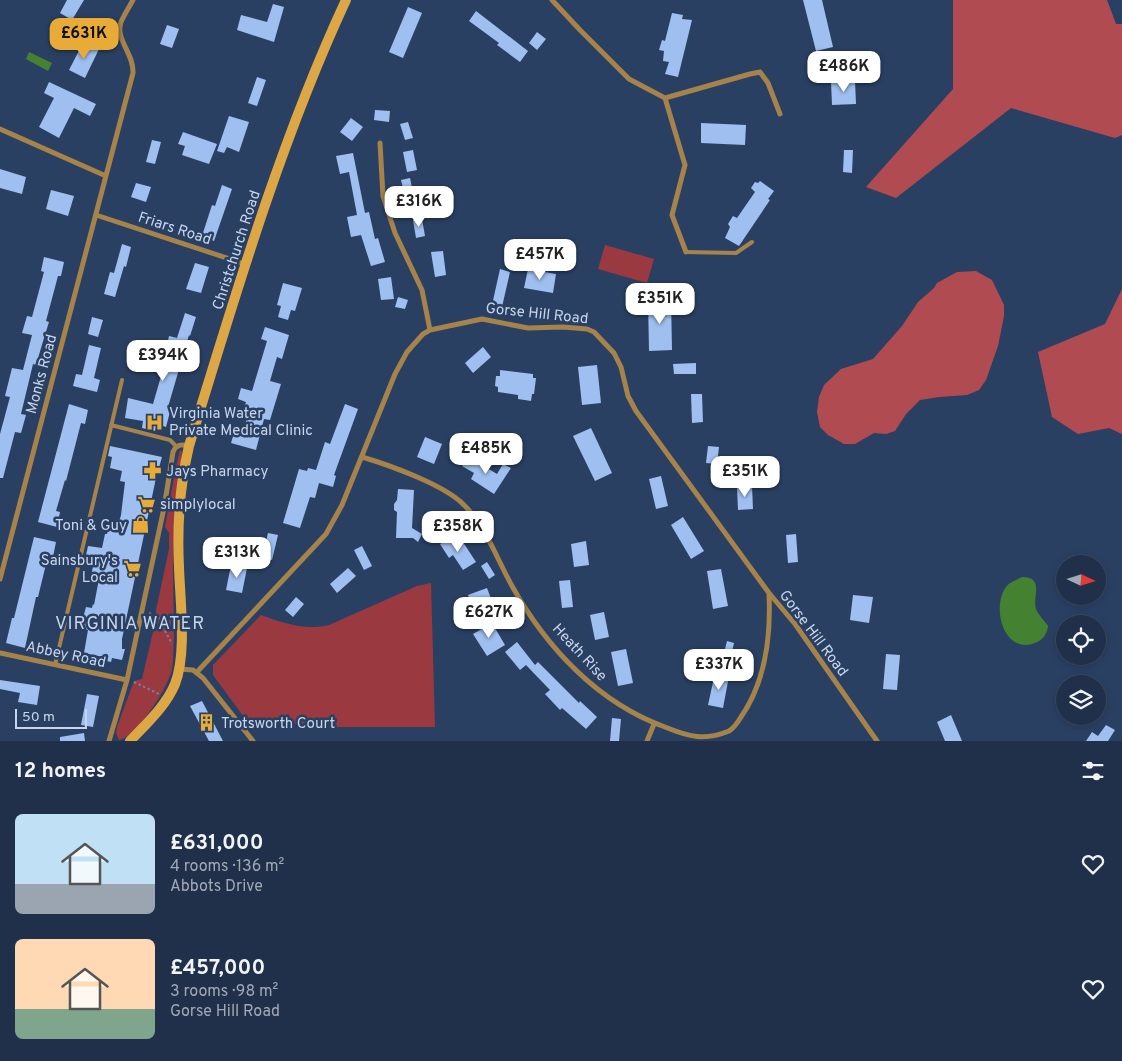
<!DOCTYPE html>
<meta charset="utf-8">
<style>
body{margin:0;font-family:Overpass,sans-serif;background:#283851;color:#f1f3f6;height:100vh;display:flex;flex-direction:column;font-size:19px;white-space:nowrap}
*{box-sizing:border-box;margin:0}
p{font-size:16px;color:#a2a9b5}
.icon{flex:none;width:28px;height:28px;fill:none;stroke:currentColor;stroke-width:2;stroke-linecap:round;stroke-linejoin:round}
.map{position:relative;height:741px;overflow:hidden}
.side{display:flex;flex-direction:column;background:#20304a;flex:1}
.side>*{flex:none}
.needle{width:32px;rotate:94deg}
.controls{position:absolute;left:1056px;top:555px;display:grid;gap:10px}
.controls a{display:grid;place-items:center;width:50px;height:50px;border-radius:50%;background:#20304a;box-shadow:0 2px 8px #0003,0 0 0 1px #3d4b62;font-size:25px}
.scale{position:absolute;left:15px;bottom:12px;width:72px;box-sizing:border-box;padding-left:5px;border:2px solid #c8d6ec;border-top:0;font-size:14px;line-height:18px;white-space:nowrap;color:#c8d6ec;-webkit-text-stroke:4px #2a4063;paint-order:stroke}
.price{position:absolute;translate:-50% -42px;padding:0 11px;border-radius:10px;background:#fff;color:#222;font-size:16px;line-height:32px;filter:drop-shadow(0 1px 2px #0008)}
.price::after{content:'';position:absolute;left:50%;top:30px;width:15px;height:11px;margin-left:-8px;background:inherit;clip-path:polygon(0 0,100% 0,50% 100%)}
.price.on{background:#e8ab37;color:#111}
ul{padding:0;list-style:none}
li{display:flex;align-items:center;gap:15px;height:125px;padding:0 15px}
li span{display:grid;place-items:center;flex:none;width:140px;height:100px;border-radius:8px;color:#555}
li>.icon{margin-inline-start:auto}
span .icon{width:60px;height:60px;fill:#fffc;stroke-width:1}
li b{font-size:21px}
h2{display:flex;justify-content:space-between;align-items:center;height:60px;padding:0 15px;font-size:21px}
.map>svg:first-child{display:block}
.green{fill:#9a3940}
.forest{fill:#b04c51}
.water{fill:#448231}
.building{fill:#9fbff1}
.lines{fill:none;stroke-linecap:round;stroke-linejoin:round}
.path{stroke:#7083a0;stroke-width:2;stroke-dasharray:2.5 2.5;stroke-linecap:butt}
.service{stroke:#a5834a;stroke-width:4}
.minor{stroke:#a5834a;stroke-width:5}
.secondary{stroke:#dea745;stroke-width:10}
.labels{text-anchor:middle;stroke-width:5;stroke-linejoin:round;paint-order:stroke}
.street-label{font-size:15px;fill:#c8d6ec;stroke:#2a4063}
.poi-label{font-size:15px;fill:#c8d6ec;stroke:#2a4063;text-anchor:start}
.quarter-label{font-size:18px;letter-spacing:1px;fill:#c8d6ec;stroke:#2a4063}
</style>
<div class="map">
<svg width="1122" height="741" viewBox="0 0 1122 741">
<rect width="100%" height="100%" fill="#2a4063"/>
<path class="green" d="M 605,245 L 654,259 L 647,283 L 598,269 Z
M 180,450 L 182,452 C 177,489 173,528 173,566 C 173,590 174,614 174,638 C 173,648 174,659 172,669 C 169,686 137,737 119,740 L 116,733 L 117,727 L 134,681 L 142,679 L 156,619 L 156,610 L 169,549 L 169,533 L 165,527 L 176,467 Z
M 431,583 L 435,727 L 315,727 L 303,724 L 249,724 L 213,675 L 213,665 L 261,615 C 283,623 305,631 329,625 L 417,586 Z"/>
<path class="forest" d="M 953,0 L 1107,0 L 1116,24 L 1122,24 L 1122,135 L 1115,138 L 1011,108 L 896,198 L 866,187 L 953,89 Z
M 976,271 L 992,280 L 1004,305 L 1004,316 L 998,346 L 986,380 L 979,390 L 967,395 L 939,397 L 920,400 L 906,414 L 895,431 L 886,434 L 874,433 L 855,444 L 844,444 L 828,435 L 820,427 L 817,412 L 819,397 L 824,385 L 841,369 L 873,359 L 902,326 L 918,302 L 934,288 L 937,283 L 957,272 Z
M 1122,289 L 1122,434 L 1109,428 L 1078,434 L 1052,417 L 1038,352 L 1105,324 Z"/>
<path class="water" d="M 29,52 L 52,63 L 48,71 L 26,59 Z
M 1022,577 C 1045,577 1032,597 1036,609 C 1039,616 1044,620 1048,626 C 1047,634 1043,640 1035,643 C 1004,655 991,607 1006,587 C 1010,582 1017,580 1022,577 Z"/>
<path class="building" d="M 67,0 L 84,0 L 72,20 L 60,13 Z
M 803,0 L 822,0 L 833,47 L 816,51 Z
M 273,4 L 284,7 L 274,42 L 237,30 L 241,15 L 267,22 Z
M 408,7 L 422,13 L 403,58 L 389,52 Z
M 476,11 L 528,51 L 520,62 L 497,45 L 499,43 L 469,21 Z
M 672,13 L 683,15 L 682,19 L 692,20 L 678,77 L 665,74 L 669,62 L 663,61 L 664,51 L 659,50 L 662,40 L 665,41 Z
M 167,25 L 179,29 L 172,48 L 160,44 Z
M 537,32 L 546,39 L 537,50 L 529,43 Z
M 84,41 L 99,49 L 85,78 L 69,70 Z
M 257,77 L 266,80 L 257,106 L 248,103 Z
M 855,81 L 856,104 L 832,105 L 831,82 Z
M 49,82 L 96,104 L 90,116 L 74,108 L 59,138 L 39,127 L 54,98 L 44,93 Z
M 375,110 L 390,111 L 389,122 L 374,120 Z
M 229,116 L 249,122 L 239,152 L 227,147 L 224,153 L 217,151 Z
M 351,118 L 363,127 L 352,141 L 340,132 Z
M 408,122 L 413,138 L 405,140 L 400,124 Z
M 701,123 L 746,125 L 745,145 L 701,143 Z
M 183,132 L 217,144 L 209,164 L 182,155 L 185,146 L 178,144 Z
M 152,140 L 161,142 L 155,164 L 146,162 Z
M 413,150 L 417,170 L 407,172 L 403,152 Z
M 844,150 L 853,150 L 852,173 L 843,172 Z
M 353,153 L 365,213 L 369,212 L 375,239 L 378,238 L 385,262 L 371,266 L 361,235 L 351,237 L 347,217 L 357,215 L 349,172 L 340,174 L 336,156 Z
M 0,169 L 26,177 L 22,194 L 0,188 Z
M 410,178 L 415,203 L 407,205 L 401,180 Z
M 760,181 L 774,191 L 768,199 L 770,200 L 739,246 L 725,238 L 730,227 L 728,224 L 733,216 L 737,218 L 755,192 L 751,188 L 755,182 L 758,183 Z
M 136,183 L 151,187 L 146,202 L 131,197 Z
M 222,185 L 232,189 L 214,241 L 202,236 L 212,205 L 215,206 Z
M 51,190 L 74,196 L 68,216 L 46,209 Z
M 422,219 L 425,236 L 416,238 L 413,220 Z
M 122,244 L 131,247 L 126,267 L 124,266 L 115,297 L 104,294 L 110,272 L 114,273 Z
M 443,251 L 446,275 L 435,277 L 431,252 Z
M 44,257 L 64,262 L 61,276 L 58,276 L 46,321 L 49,322 L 44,338 L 36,365 L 33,364 L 21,414 L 26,415 L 21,433 L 15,432 L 3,478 L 0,478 L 0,434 L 10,397 L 5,396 L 12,368 L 23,370 L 32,335 L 22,333 L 27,316 L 32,317 L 44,272 L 41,271 Z
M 195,263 L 209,267 L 201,293 L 186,289 Z
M 500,269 L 510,272 L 502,307 L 492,305 Z
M 528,269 L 556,274 L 553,293 L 524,288 Z
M 391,277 L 394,299 L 381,300 L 378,279 Z
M 283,283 L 302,288 L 295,311 L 291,310 L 288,320 L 278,317 L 281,306 L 277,305 Z
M 398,297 L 408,300 L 405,309 L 395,307 Z
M 648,299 L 671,299 L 672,350 L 649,351 Z
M 185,313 L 196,317 L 190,336 L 189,335 L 168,407 L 171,408 L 166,427 L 157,424 L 155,431 L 142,428 L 143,421 L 125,418 L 128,398 L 153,404 L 166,359 L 164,359 L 169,336 L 177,338 Z
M 92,317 L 103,320 L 98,337 L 88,334 Z
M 265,327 L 289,335 L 282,359 L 277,357 L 270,381 L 281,384 L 270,420 L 264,419 L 256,450 L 231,443 L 234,433 L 242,436 L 248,414 L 243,412 L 246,402 L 238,399 L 241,388 L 252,391 L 267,341 L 261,339 Z
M 89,345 L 101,348 L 94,378 L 100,380 L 97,392 L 73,386 L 76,374 L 82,375 Z
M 483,347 L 491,357 L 473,373 L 465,363 Z
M 696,363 L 696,374 L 674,374 L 673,364 Z
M 597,365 L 601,403 L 582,405 L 578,367 Z
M 500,370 L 533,374 L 533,378 L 536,378 L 534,394 L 532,394 L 531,401 L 518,399 L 518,395 L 498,392 L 498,387 L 495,386 L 496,376 L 500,376 Z
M 691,394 L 702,394 L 703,422 L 692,423 Z
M 69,404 L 88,410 L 85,424 L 81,423 L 66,481 L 65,480 L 56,511 L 60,512 L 57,527 L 38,522 Z
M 345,404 L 358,409 L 334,475 L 336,476 L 333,487 L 319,483 L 315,498 L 310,497 L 300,528 L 283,523 L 299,469 L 307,471 L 308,468 L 316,470 L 325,442 L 330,444 Z
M 591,428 L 612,473 L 595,481 L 573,436 Z
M 425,437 L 442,444 L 434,464 L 417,457 Z
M 110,446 L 162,457 L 156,478 L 122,639 L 122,649 L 125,649 L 122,660 L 112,658 L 111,662 L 102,660 L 103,657 L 84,653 L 88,630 L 68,626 L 71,616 L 83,618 L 86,607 L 92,608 L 93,604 L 94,605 L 99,579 L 91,577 L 93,566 L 84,565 L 88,546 L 102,548 L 105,534 L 107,534 L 108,527 L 117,529 L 121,515 L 125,482 L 120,481 L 122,471 L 110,468 L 112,457 L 108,456 Z
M 708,446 L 719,447 L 717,464 L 706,463 Z
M 467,456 L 497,474 L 503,464 L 511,468 L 494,494 L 471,479 L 474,473 L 462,466 Z
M 661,476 L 668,506 L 656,509 L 649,479 Z
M 752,486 L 753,509 L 738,510 L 737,487 Z
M 398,489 L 414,490 L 412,528 L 422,534 L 418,542 L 413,538 L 396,538 L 397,512 L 394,510 L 394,504 L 397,500 Z
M 683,517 L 704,551 L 691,559 L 671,525 Z
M 268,533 L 278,535 L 272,560 L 262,558 Z
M 796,534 L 798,562 L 788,563 L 786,535 Z
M 34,537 L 56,542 L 53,557 L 48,556 L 38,597 L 36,597 L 25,648 L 6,643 L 12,618 L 14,618 Z
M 452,537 L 455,543 L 461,539 L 476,562 L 463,570 L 453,555 L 449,558 L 440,544 Z
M 586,541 L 589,565 L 574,567 L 571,544 Z
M 362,546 L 372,566 L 364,570 L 354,550 Z
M 487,562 L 495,575 L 489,579 L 481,566 Z
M 231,565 L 247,568 L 242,593 L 226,590 Z
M 348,568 L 356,576 L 337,593 L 330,584 Z
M 721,569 L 728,606 L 713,609 L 707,571 Z
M 570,580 L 573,607 L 562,608 L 559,581 Z
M 487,588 L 495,609 L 476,616 L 468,595 Z
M 853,595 L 873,597 L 869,623 L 850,620 Z
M 296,597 L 304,604 L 293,617 L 285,610 Z
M 604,612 L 609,637 L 595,640 L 590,615 Z
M 492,623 L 505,645 L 487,656 L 473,634 Z
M 727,641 L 734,643 L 731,656 L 724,653 Z
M 517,642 L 535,665 L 538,662 L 579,703 L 580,701 L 597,717 L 586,729 L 562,708 L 560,710 L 545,694 L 550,690 L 526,665 L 520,670 L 505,652 Z
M 626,649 L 633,683 L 618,686 L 611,652 Z
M 886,654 L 900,655 L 897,690 L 883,689 Z
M 715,673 L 729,676 L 723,708 L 708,705 Z
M 0,680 L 40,686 L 37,705 L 18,702 L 20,693 L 0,689 Z
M 87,694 L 99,696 L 93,727 L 81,725 Z
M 202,701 L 223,741 L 209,741 L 190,706 Z
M 951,715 L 962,741 L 945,741 L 937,722 Z
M 612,718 L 621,719 L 619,741 L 610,741 Z
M 1106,725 L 1115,730 L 1108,741 L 1086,741 L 1092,732 L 1098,736 Z
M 84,733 L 85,741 L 60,741 L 60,737 Z"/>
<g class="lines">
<path class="path" d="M 149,613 L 158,617 L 172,644
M 134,682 L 159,694"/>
<path class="service" d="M 686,252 L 736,253 L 752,242
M 111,425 L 170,440 L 177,447
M 55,665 L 122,380"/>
<path class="minor" d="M 552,0 L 580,30 L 629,79 L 665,98 L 750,74 L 760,72 L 768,83 L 780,114
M 665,98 L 685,165 L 672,215 L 686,252
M 0,129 L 106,176
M 380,143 L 383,196 L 395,233 L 422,290 L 430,330
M 96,215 L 245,264
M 362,457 C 389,465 445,485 464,505 C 486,527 497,559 512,586 C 546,647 598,703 665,727 C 689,737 705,741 729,731 C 734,728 738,722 741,717 C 766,681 771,637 769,594
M 0,579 L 133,73 C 134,53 115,40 121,22 C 124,15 129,7 133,0
M 0,653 L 127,680
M 179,669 L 193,670 L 203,678 L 253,741
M 197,672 L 326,534 L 342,505 L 395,374 L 407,352 L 423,334 L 430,330 L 482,319 L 528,328 L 563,327 L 587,329 L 594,332 L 614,353 L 621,367 L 628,396 L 636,411 L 769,593 L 795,624 L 877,741
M 109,741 L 127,680 L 164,508 L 173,452 C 176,444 182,444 189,446
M 647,741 L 654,724"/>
<path class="secondary" d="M 130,741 C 146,724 166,706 175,684 C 187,654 180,600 179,567 C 177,527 180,484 189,446 C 235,296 280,142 346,0"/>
</g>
<defs>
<symbol id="hospital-bare" viewBox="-9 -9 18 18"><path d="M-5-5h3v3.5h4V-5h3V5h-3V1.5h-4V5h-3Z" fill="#e8ab37" stroke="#2a4063" stroke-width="2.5" paint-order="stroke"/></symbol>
<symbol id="pharmacy-bare" viewBox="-9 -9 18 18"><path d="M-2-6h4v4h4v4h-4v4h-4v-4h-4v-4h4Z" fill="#e8ab37" stroke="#2a4063" stroke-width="2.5" paint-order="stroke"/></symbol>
<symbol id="supermarket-bare" viewBox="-9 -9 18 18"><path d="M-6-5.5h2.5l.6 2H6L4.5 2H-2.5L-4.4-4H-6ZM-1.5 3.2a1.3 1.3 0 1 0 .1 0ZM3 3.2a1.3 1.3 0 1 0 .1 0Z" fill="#e8ab37" stroke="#2a4063" stroke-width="2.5" paint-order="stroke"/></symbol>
<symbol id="shop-bare" viewBox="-9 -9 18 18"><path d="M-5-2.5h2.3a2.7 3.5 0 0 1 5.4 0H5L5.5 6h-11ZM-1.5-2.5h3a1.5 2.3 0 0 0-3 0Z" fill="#e8ab37" stroke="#2a4063" stroke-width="2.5" paint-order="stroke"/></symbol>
<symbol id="building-bare" viewBox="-9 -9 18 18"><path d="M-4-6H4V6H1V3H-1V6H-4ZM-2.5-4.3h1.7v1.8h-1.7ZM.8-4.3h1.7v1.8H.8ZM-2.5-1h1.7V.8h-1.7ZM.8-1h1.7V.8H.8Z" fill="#e8ab37" stroke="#2a4063" stroke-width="2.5" paint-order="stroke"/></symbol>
</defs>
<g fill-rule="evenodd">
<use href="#hospital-bare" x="142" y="410" width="25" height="25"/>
<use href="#pharmacy-bare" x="140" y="458" width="25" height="25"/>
<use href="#supermarket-bare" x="134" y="492" width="25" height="25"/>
<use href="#shop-bare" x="128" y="512" width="25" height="25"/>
<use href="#supermarket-bare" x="120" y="556" width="25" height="25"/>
<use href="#building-bare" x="194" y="710" width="25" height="25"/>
</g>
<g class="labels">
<g class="street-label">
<text transform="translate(175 228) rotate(18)" y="5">Friars Road</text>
<text transform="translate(236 250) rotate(-72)" y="5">Christchurch Road</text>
<text transform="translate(537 313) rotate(6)" y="5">Gorse Hill Road</text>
<text transform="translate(41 374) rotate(-75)" y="5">Monks Road</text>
<text transform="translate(814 633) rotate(53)" y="5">Gorse Hill Road</text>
<text transform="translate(580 652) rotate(47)" y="5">Heath Rise</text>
<text transform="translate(66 654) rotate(12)" y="5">Abbey Road</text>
</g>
<g class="poi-label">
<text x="169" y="418">Virginia Water<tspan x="169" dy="17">Private Medical Clinic</tspan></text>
<text x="166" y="476">Jays Pharmacy</text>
<text x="160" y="509">simplylocal</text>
<text x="127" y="530" text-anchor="end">Toni &amp; Guy</text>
<text x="118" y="565" text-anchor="end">Sainsbury's<tspan x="118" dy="17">Local</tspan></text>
<text x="221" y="728">Trotsworth Court</text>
</g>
<g class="quarter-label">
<text x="130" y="629">VIRGINIA WATER</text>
</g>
</g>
</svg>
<div class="controls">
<a><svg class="needle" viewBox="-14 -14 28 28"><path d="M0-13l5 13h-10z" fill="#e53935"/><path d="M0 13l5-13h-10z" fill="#a2a9b5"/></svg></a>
<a><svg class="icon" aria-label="locate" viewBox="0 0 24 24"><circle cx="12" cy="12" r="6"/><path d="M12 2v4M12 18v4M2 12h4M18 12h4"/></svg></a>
<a><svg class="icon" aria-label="layers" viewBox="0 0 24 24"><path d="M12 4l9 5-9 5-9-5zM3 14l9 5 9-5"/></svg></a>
</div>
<div class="scale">50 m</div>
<b class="price on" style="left:84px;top:60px">£631K</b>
<b class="price" style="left:844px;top:93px">£486K</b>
<b class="price" style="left:419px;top:228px">£316K</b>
<b class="price" style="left:540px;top:281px">£457K</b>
<b class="price" style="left:660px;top:325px">£351K</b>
<b class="price" style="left:163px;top:382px">£394K</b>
<b class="price" style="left:486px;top:475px">£485K</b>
<b class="price" style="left:745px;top:498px">£351K</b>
<b class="price" style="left:458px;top:553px">£358K</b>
<b class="price" style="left:237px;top:579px">£313K</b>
<b class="price" style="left:489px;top:639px">£627K</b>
<b class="price" style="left:719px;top:691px">£337K</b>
</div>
<section class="side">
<h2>12 homes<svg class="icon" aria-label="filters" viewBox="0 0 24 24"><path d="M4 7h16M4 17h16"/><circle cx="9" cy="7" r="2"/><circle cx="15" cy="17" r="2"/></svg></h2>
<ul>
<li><span style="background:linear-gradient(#bfe0f5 70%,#9aa5b1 0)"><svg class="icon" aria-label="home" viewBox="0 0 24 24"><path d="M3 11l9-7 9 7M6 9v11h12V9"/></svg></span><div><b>£631,000</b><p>4 rooms · 136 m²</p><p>Abbots Drive</p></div><svg class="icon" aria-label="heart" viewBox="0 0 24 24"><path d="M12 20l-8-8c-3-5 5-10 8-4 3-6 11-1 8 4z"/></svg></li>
<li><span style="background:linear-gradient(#ffd9b3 70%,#7fa58c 0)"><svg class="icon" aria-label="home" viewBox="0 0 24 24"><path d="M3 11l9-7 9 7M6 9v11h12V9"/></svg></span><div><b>£457,000</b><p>3 rooms · 98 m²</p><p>Gorse Hill Road</p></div><svg class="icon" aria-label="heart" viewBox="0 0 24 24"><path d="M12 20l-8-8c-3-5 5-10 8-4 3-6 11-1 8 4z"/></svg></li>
</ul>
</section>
